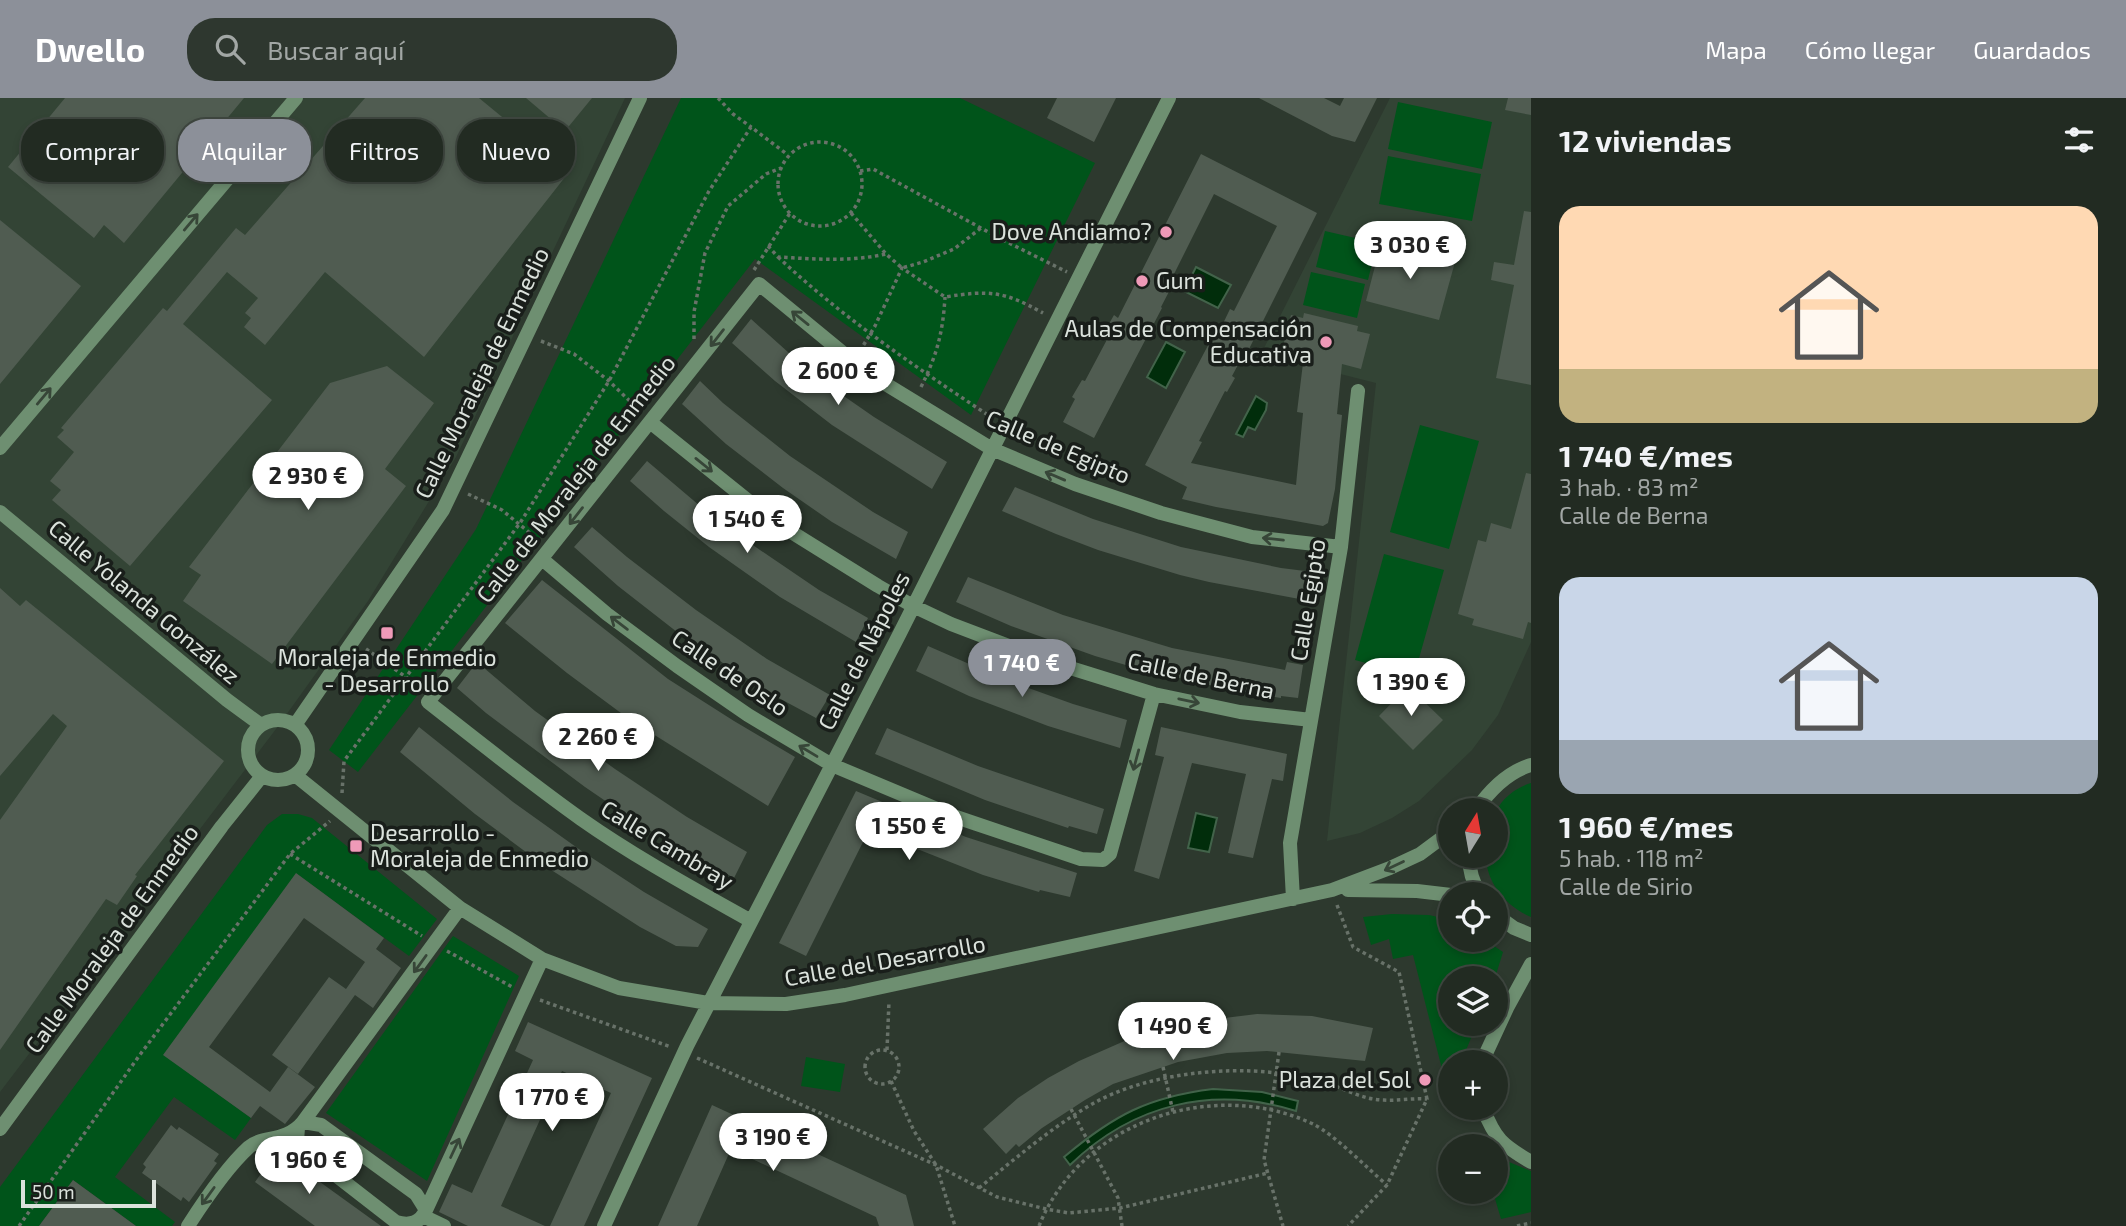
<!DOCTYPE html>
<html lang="es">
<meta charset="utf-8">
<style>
body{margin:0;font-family:"Exo 2",sans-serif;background:#2e372f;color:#f1f3f6;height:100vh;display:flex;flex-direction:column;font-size:26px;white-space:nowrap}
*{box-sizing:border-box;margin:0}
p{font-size:23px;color:#a2a7a5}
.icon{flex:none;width:38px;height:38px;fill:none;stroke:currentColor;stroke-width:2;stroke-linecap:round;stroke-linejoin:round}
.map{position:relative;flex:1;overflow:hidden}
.drawer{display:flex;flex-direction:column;background:#222b22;width:595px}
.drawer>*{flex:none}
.banner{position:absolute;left:21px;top:21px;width:665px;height:63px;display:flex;gap:14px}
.needle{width:46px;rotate:11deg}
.fabs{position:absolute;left:1438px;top:700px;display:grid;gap:14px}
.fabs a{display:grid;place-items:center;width:70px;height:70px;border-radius:50%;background:#222b22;box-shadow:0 4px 10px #0003,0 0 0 2px #3f4740;font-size:35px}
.scale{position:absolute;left:21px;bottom:18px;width:135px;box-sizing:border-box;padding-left:7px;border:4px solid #dbe2dc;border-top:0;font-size:19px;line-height:24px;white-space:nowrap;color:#dbe2dc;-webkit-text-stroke:5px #191e1a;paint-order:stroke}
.price{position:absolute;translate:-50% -60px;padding:0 16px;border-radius:24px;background:#fff;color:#222;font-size:23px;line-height:46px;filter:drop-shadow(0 2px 4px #0008)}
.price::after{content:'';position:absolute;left:50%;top:42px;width:21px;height:16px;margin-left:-10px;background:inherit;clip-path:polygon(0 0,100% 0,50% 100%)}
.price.selected{background:#8c9099;color:#fff}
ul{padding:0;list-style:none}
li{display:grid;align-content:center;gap:14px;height:371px;padding:0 28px}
li span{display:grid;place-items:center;height:217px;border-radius:21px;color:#555}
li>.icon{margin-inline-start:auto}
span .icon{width:126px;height:126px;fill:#fffc;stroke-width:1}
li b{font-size:30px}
h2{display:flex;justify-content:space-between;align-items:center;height:84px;padding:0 28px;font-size:30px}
.tag{padding:0 24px;border-radius:28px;background:#222b22;box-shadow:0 4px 10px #0003,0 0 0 2px #3f4740;font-size:24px;line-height:63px}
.tag.selected{background:#8c9099;color:#fff}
header{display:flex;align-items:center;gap:42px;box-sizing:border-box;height:98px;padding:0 35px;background:#8c9099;color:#fff}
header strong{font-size:33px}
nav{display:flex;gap:38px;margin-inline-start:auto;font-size:24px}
.search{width:490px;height:63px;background:#2e372f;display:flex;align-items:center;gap:18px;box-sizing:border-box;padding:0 24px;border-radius:28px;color:#a2a7a5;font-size:26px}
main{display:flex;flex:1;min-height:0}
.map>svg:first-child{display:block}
.built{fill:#334435}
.green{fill:#00541a}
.water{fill:#012d0b;stroke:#42634a;stroke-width:2}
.building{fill:#505c51}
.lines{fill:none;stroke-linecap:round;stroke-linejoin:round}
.path{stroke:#687269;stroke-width:3.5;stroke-dasharray:3.5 3.5;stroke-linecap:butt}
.street{stroke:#6e8f71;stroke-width:14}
.oneway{stroke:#374638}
.poi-dot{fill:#ef9ab8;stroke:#191e1a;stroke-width:2.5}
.labels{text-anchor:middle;stroke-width:7;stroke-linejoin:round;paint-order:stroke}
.poi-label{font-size:23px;fill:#dbe2dc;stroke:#191e1a;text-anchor:end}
.street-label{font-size:23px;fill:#dbe2dc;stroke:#191e1a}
</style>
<header>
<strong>Dwello</strong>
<div class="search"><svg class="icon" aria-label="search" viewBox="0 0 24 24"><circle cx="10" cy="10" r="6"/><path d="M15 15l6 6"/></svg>Buscar aquí</div>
<nav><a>Mapa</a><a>Cómo llegar</a><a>Guardados</a></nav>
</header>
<main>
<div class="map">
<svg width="1531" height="1128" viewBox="0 0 1531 1128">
<rect width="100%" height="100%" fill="#2d392e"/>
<path class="built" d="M 0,0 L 625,0 L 456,359 L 368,503 L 276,631 L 0,994 Z
M 1390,0 L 1531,0 L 1531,544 L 1498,617 L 1472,652 L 1419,703 L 1392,720 L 1360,735 L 1327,743 L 1376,285 L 1261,256 Z"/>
<path class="green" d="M 681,0 L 960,0 L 1095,65 L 971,317 L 755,161 L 358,674 L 329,652 L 476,431 Z
M 1398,4 L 1492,24 L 1482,71 L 1388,51 Z
M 1388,58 L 1481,76 L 1472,123 L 1379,106 Z
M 1325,133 L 1377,145 L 1368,182 L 1316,169 Z
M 1311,174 L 1365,186 L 1357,220 L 1303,207 Z
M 1420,327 L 1479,343 L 1449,451 L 1390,434 Z
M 1384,456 L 1444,472 L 1414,578 L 1355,562 Z
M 1531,685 L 1531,819 C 1507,809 1486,785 1486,758 L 1496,758 C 1496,747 1493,722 1497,713 C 1501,700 1519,688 1531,685 Z
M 282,716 L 298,716 L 312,720 L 437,821 L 409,858 L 297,776 L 164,957 L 251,1020 L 235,1042 L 174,999 L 115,1079 L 175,1124 L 172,1128 L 136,1128 L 73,1082 L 39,1128 L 0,1128 L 0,1089 L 267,727 Z
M 1392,816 L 1429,817 L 1451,822 L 1451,842 L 1485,842 L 1503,854 L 1495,880 L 1451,880 L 1451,926 L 1477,926 L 1461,964 L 1451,964 L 1451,968 L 1442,971 L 1413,857 L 1393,861 L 1389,841 L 1371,847 L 1363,819 Z
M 453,838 L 519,878 L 427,1083 L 326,1015 Z
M 806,959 L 845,966 L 840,994 L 801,988 Z
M 1504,1062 L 1531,1073 L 1531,1114 L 1501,1121 L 1493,1094 L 1496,1094 L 1496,1080 L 1510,1077 Z"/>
<path class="water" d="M 1196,169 L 1231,187 L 1218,210 L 1184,193 Z
M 1166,244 L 1185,254 L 1166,290 L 1147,279 Z
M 1256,298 L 1267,305 L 1266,312 L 1255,332 L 1248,329 L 1243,339 L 1236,336 Z
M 1196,715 L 1217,720 L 1209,754 L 1188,750 Z
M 1213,991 L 1262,994 L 1298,1003 L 1296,1013 C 1212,987 1133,1006 1070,1067 L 1064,1059 C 1114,1017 1148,999 1213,991 Z"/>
<path class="building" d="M 65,0 L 244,0 L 124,145 L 104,127 L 94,140 L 8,69 Z
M 365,0 L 479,0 L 569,74 L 424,259 L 325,174 L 265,247 L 244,229 L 251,220 L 245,215 L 258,200 L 227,174 L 183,226 L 272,302 L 130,468 L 52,402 L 61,392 L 50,383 L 74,354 L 57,339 L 64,332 L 61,330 L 163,210 L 167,213 L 236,130 L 245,137 Z
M 526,0 L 592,0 L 565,33 Z
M 1057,0 L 1116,0 L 1094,44 L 1047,20 Z
M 1259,0 L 1324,0 L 1340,8 L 1344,0 L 1377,0 L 1355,44 L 1332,38 Z
M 1508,0 L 1531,0 L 1531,17 L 1505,12 Z
M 1201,56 L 1317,115 L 1248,253 L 1246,252 L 1232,278 L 1235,280 L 1227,294 L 1225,293 L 1199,343 L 1202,344 L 1191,365 L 1296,387 L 1303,315 L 1297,314 L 1304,257 L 1282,252 L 1291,217 L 1303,220 L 1304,215 L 1358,228 L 1357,233 L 1370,236 L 1361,271 L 1342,266 L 1337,316 L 1342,317 L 1335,391 L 1328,425 L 1323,428 L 1216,409 L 1182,401 L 1187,389 L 1145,367 L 1214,236 L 1217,238 L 1230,211 L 1234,213 L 1277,128 L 1214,96 L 1171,182 L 1174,184 L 1161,209 L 1162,210 L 1094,340 L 1063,324 L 1075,301 L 1072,299 L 1082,282 L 1085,283 L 1111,234 L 1106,231 L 1114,217 L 1118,220 Z
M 1524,113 L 1531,114 L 1531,287 L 1496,280 L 1514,187 L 1491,182 L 1494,164 L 1514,167 Z
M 0,122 L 81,188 L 0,286 Z
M 1381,145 L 1455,164 L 1439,222 L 1366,203 Z
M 751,221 L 799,264 L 838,294 L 874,319 L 947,364 L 932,391 L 832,327 L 775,283 L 732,245 Z
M 387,268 L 434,305 L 385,371 L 406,388 L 272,566 L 183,503 L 201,477 L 189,469 L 330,285 Z
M 700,283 L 723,305 L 790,358 L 873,414 L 908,434 L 896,461 L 832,424 L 783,390 L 726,346 L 682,306 Z
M 647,363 L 713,419 L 760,452 L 819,492 L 868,520 L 856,544 L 780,499 L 709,449 L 664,413 L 630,383 Z
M 1526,375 L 1531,376 L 1531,525 L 1528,524 L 1523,541 L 1472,527 L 1474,521 L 1458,516 L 1478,442 L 1486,444 L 1491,425 L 1511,431 Z
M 1015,389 L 1093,421 L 1181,449 L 1281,470 L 1313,474 L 1310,503 L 1209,484 L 1180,477 L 1098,452 L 1056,436 L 1002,413 Z
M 592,429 L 627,459 L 696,512 L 767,561 L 830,597 L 816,620 L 775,598 L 723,565 L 677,534 L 618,488 L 574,449 Z
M 968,479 L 1063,517 L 1172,550 L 1285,572 L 1287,564 L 1303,567 L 1298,600 L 1281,598 L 1281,600 L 1222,590 L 1136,570 L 1095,558 L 1011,528 L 956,504 Z
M 542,482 L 668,581 L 734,623 L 795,659 L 768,708 L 629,621 L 567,575 L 505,525 Z
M 0,490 L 20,508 L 26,502 L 224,663 L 135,777 L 137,778 L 117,807 L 106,801 L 0,952 L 0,722 L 67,628 L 53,616 L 0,678 Z
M 928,548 L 1006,582 L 1073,606 L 1127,622 L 1120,650 L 1048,628 L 969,598 L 916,573 Z
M 477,564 L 535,613 L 615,671 L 687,719 L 747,754 L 734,780 L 642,728 L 585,689 L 486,615 L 457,590 Z
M 1408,588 L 1443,622 L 1413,652 L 1379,618 Z
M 419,629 L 513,704 L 583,754 L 644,794 L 708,831 L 698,849 L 676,848 L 640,829 L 542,766 L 475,716 L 400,654 Z
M 1161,629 L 1287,656 L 1283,683 L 1272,681 L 1253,760 L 1228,755 L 1246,676 L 1192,665 L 1159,781 L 1134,773 L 1164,659 L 1155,657 Z
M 887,630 L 978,668 L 1104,711 L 1097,736 L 1069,728 L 1068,730 L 985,702 L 875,656 Z
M 856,693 L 966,739 L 1077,775 L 1070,799 L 1040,792 L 1039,794 L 983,777 L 902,745 L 870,730 L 806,858 L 779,845 Z
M 296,775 L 384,840 L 376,851 L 401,870 L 373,910 L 355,897 L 298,976 L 272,957 L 329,879 L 346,891 L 365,864 L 304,820 L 209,949 L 270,994 L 288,969 L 315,989 L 285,1026 L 260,1008 L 251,1020 L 163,957 Z
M 1257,916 L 1312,918 L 1373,930 L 1365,963 L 1267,953 L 1227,955 L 1178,964 L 1113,986 L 1085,1002 L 1042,1030 L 1019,1049 L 1016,1046 L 1006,1056 L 983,1031 L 1018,1000 L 1048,980 L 1079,963 L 1129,941 L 1163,930 L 1200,923 Z
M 528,924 L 652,980 L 584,1128 L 550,1128 L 611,995 L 562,973 L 501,1108 L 545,1128 L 468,1128 L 439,1114 L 452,1086 L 472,1095 L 533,962 L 515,953 Z
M 712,1007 L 906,1097 L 914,1128 L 879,1128 L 876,1119 L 731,1051 L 697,1128 L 658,1128 Z
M 171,1027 L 177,1032 L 179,1029 L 219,1056 L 214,1063 L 217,1065 L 189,1104 L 183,1099 L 181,1103 L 142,1075 L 146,1069 L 143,1066 Z
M 277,1053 L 381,1128 L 315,1128 L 255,1084 Z
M 73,1082 L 136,1128 L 39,1128 Z"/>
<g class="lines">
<path class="path" d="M 718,0 L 733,16 L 751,29
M778 86a42 42 0 1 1 84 0a42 42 0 1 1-84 0Z
M 860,73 L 873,71 L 1001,141 L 1067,174
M 851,115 L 886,156 L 902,170 L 923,164 L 954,151 L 981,130
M 768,148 L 778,159 C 814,161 850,164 886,156
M 778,159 C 843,220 917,270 991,319
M 754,172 L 790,115
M 694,241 L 694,214 L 705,155 L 728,108 L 766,76 L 781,70
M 541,243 L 574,256 L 609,283 L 639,312
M 860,253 L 875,228 L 902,170 L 945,199 C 989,192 1004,193 1043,215
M 921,289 C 937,257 943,234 945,199
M 468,396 L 502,412 L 537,441
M 366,551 L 420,589
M 342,695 L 344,663 L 520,425 L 609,283 L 709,93 L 751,29 L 788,57
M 290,756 L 422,838
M 1337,807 L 1353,849 L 1399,874 L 1427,1001 L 1387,1087 L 1348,1128
M 447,853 L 514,890
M 540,902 L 671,949
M865 969a17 17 0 1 1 34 0a17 17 0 1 1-34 0Z
M 887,952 L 889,903
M 1279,954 L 1264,1062 L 1283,1128
M 697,960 L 936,1067 L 997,1099 L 1046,1111 L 1069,1115 L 1120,1110 L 1268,1075
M 1163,969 L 1173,1014
M 891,983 L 914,1033 L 936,1067 L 955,1128
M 1071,1011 L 1118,1100 L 1122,1128
M 979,1090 C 1016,1060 1053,1028 1094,1005 C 1144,977 1221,968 1276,975 C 1290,977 1304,979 1318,982 C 1340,988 1361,1002 1384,1002 C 1398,1003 1412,1000 1427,1001
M 19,1128 L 139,958 L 290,756 L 330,723
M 1039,1128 C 1081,1023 1213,979 1313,1026 C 1335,1037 1368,1071 1387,1087
M 1517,1128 L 1531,1125"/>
<path class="street" d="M 650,324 L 772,422 L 878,488 L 913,508 L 951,526 L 1048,563 L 1154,596 L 1240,614 L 1311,622
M 0,350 L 296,0
M 0,414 L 227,602 L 261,627
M 542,461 L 607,516 L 677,568 L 748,617 L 832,667 L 956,719 L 1081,761 L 1103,762 L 1110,756 L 1154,596
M248 652a30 30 0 1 1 60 0a30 30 0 1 1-60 0Z
M 295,627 L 443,412 L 640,0
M 295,677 L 460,810 L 542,861 L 619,890 L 708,905 L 786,906 L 845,897 L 1332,792 L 1390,770 L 1420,756 L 1451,733
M 1476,712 C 1490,692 1507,674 1531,667
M 1469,758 C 1469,771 1473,785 1480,796
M 1348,792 L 1417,793 L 1451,797
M 1293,801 L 1290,745 L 1341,449 L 1358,293
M 1496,817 L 1514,830 L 1531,837
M 751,823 C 694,791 635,759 581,721 C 529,684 479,644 428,604 L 759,186 L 866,274 L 992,351 L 1075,386 L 1161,415 L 1252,439 L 1341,449
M 1482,964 L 1507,910 L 1531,866
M 1483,1010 C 1495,1041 1502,1047 1531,1064
M 303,1024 L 460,810
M 0,1031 L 222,728 L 262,678
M 426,1112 L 542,861
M 423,1118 L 444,1128
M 188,1128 C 204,1103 227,1069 249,1049 C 263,1037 285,1045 303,1024 L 321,1027 L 416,1096 L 426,1112 C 420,1125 410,1128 396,1124 L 302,1051 L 297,1043 L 298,1030
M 604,1128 L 687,948 L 900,535 L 1169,0"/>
</g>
<defs><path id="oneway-shaft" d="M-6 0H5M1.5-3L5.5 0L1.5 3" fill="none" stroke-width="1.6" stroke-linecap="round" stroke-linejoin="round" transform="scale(1.75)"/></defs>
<g class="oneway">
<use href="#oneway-shaft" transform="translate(191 124) rotate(-50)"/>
<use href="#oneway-shaft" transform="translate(800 220) rotate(-141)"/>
<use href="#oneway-shaft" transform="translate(717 240) rotate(128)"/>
<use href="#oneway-shaft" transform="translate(44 298) rotate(-50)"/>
<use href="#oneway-shaft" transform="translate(704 367) rotate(39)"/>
<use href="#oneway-shaft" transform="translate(1055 378) rotate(-157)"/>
<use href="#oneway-shaft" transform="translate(576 418) rotate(128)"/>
<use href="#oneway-shaft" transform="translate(1273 441) rotate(-174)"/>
<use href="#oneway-shaft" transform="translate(619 525) rotate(-143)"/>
<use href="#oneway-shaft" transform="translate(1189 603) rotate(12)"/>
<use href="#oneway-shaft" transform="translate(808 653) rotate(-149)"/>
<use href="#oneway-shaft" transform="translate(1136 662) rotate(105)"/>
<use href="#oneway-shaft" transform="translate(1394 768) rotate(155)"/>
<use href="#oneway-shaft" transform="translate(420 866) rotate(126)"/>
<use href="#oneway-shaft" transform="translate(455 1050) rotate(-65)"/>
<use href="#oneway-shaft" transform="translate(208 1098) rotate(126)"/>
</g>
<g class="poi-dot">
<circle cx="1166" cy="134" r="7"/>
<circle cx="1142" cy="183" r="7"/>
<circle cx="1326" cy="244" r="7"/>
<rect x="380" y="528" width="14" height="14" rx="3.5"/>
<rect x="349" y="741" width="14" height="14" rx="3.5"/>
<circle cx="1425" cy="982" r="7"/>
</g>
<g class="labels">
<g class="poi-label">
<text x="1152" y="142">Dove Andiamo?</text>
<text x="1156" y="191" text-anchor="start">Gum</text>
<text x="1312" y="239">Aulas de Compensación<tspan x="1312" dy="26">Educativa</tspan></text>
<text x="387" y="568" text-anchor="middle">Moraleja de Enmedio<tspan x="387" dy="26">- Desarrollo</tspan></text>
<text x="370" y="743" text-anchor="start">Desarrollo -<tspan x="370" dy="26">Moraleja de Enmedio</tspan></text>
<text x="1411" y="990">Plaza del Sol</text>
</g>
<g class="street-label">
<text transform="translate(482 275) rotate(-64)" y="8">Calle Moraleja de Enmedio</text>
<text transform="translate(1058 349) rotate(23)" y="8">Calle de Egipto</text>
<text transform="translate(576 381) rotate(-52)" y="8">Calle de Moraleja de Enmedio</text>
<text transform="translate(1308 502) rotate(-81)" y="8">Calle Egipto</text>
<text transform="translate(144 504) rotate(40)" y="8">Calle Yolanda González</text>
<text transform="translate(864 553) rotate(-63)" y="8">Calle de Nápoles</text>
<text transform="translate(730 575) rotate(34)" y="8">Calle de Oslo</text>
<text transform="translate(1201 578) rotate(12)" y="8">Calle de Berna</text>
<text transform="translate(667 747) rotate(31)" y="8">Calle Cambray</text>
<text transform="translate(112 841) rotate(-54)" y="8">Calle Moraleja de Enmedio</text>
<text transform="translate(885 863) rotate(-10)" y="8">Calle del Desarrollo</text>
</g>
</g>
</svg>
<div class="fabs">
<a><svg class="needle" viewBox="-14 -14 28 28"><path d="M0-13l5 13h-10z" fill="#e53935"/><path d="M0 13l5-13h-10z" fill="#a2a7a5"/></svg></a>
<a><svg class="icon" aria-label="locate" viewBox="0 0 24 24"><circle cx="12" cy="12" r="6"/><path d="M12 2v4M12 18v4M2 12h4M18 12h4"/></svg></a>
<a><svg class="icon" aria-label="layers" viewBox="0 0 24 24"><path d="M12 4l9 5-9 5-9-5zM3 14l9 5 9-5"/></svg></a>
<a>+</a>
<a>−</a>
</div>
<div class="scale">50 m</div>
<b class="price" style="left:1410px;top:183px">3 030 €</b>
<b class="price" style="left:838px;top:309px">2 600 €</b>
<b class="price" style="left:308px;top:414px">2 930 €</b>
<b class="price" style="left:747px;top:457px">1 540 €</b>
<b class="price selected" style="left:1022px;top:601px">1 740 €</b>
<b class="price" style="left:1411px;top:620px">1 390 €</b>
<b class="price" style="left:598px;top:675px">2 260 €</b>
<b class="price" style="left:909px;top:764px">1 550 €</b>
<b class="price" style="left:1173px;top:964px">1 490 €</b>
<b class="price" style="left:552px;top:1035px">1 770 €</b>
<b class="price" style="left:773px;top:1075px">3 190 €</b>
<b class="price" style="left:309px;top:1098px">1 960 €</b>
<div class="banner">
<a class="tag">Comprar</a>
<a class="tag selected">Alquilar</a>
<a class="tag">Filtros</a>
<a class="tag">Nuevo</a>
</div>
</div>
<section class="drawer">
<h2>12 viviendas<svg class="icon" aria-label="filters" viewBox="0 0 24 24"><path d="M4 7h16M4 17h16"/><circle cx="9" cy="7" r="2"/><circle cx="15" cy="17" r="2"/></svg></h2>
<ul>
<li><span style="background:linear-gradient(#ffd9b3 75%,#c2b280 0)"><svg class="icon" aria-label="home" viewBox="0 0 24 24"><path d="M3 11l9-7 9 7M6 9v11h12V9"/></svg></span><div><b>1 740 €/mes</b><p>3 hab. · 83 m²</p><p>Calle de Berna</p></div></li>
<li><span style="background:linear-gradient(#c9d6e8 75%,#9aa5b1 0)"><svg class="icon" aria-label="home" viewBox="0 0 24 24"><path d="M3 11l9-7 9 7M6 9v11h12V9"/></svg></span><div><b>1 960 €/mes</b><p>5 hab. · 118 m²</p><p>Calle de Sirio</p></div></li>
</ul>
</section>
</main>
